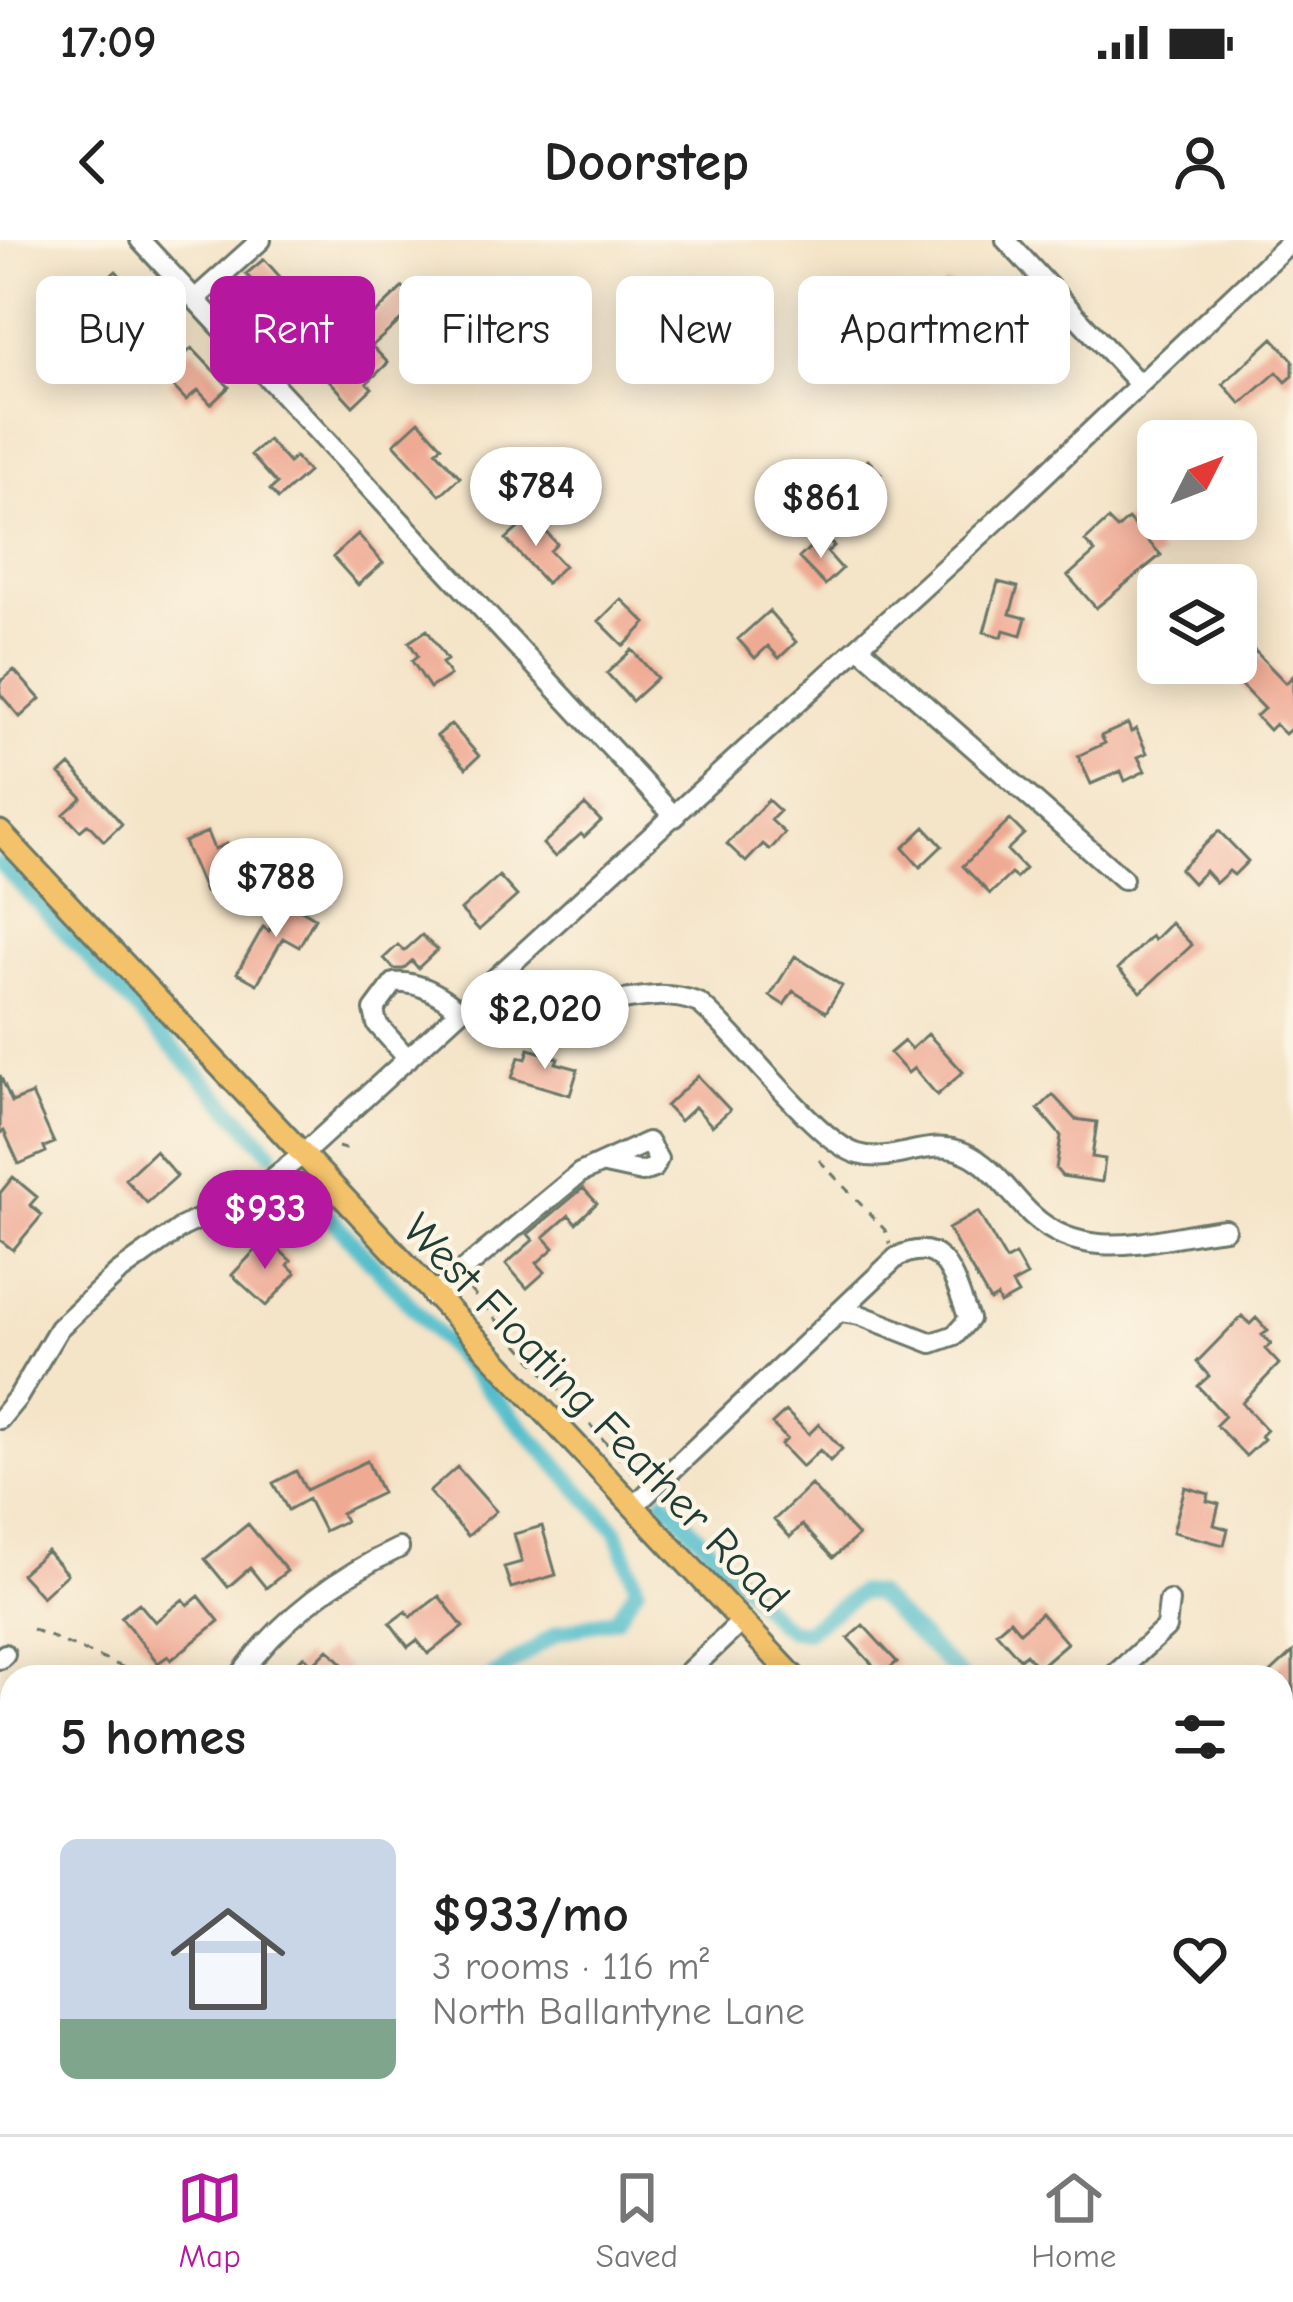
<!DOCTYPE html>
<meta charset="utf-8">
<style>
body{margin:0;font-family:"Comic Neue",sans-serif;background:#f6f6f6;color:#222;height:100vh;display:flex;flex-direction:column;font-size:45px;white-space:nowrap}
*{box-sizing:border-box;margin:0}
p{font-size:39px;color:#767676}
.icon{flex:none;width:66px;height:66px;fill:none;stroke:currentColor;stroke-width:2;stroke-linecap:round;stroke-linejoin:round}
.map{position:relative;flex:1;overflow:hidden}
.side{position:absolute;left:0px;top:1425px;width:1293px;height:471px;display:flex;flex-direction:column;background:#fff;border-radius:36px 36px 0 0;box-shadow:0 6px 30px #0003}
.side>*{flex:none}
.guide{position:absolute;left:36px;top:36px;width:1221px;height:108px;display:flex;gap:24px}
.needle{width:78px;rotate:48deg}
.controls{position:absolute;left:1137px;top:180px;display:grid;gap:24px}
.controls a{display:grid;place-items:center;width:120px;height:120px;border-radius:18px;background:#fff;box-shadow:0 6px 30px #0003;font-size:60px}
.price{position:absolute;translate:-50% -102px;padding:0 27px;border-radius:42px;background:#fff;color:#222;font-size:39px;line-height:78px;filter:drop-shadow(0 3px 6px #0008)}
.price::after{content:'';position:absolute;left:50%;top:72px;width:36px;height:27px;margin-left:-18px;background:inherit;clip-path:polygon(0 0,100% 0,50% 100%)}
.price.on{background:#b5179e;color:#fff}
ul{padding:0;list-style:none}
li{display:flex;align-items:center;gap:36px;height:300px;padding:0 60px}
li span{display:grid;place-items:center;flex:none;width:336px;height:240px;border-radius:18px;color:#555}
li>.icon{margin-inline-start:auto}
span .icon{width:144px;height:144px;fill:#fffc;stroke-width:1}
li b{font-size:51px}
h2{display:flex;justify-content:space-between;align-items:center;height:144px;padding:0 60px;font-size:51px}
.tag{padding:0 42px;border-radius:18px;background:#fff;box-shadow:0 6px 30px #0003;font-size:42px;line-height:108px}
.tag.on{background:#b5179e;color:#fff}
.status{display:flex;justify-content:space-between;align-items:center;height:84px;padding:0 60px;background:#fff;direction:ltr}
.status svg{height:33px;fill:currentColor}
header{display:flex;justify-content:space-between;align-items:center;height:156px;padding:0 60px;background:#fff;font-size:54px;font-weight:800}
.tab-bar{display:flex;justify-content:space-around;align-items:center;height:168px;border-top:3px solid #e0e0e0;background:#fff;font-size:33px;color:#767676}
.tab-bar a{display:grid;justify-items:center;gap:6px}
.tab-bar .on{color:#b5179e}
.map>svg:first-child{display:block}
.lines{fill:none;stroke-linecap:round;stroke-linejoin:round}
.canal{stroke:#52becb;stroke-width:16}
.building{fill:#efaa94}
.minor-casing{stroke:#6a7768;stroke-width:24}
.major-casing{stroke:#6a7768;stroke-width:27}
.path{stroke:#6a7768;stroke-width:3;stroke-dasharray:9 9;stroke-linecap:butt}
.minor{stroke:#fff;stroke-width:18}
.major{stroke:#f3c26a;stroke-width:21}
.labels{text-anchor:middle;stroke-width:9;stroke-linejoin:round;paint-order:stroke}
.street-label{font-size:45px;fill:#1f3d34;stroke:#fcf5e5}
</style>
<div class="status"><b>17:09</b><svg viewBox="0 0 49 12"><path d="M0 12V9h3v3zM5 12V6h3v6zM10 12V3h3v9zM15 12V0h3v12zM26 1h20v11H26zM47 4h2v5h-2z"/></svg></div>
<header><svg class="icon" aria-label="back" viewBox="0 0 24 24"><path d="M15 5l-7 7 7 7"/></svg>Doorstep<svg class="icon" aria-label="person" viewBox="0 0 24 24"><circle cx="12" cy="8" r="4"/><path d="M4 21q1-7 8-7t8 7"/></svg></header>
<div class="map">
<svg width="1293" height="1894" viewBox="0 0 1293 1894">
<rect width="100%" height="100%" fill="#fcf5e5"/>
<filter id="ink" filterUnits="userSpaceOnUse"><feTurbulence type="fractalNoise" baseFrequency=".00833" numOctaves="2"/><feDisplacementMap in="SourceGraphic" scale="24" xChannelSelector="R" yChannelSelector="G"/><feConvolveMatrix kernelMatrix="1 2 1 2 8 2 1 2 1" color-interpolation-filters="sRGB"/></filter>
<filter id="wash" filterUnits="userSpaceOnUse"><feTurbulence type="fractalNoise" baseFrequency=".004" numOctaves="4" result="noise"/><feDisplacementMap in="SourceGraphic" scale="48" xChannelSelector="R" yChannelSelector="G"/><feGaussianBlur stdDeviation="2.7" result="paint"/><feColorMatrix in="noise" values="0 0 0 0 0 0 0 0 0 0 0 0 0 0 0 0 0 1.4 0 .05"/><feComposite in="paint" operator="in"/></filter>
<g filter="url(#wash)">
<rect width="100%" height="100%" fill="#f4e4c8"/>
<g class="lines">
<path class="canal" d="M 0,623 L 271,912
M 300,944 L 616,1290 L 637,1347 L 616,1378 L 557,1393 L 492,1437
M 664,1260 L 778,1382 L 790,1390 L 806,1391 L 860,1352 L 875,1354 L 961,1437
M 194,1894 L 200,1884"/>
</g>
<g id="blocks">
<path class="building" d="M 264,19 L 298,57 L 280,72 L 246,34 Z
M 116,31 L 142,60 L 117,83 L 90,54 Z
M 946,43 L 967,58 L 954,74 L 979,93 L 958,121 L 913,87 Z
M 403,47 L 419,64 L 372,106 L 388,123 L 367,143 L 372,148 L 353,166 L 318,128 Z
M 1273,98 L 1293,120 L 1293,136 L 1286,142 L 1277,132 L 1241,164 L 1223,144 Z
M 192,108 L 229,147 L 211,164 L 198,150 L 186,160 L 169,142 L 175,136 L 169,129 Z
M 419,181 L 442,206 L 436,211 L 460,237 L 440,255 L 394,204 Z
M 268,200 L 289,223 L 295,217 L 308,232 L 278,259 L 270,250 L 277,244 L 251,215 Z
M 868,220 L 881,234 L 866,249 L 882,266 L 863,284 L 842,262 L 857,248 L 848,238 Z
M 532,276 L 557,304 L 550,311 L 564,326 L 546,343 L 506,299 Z
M 1128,279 L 1161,315 L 1096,368 L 1068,336 L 1095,312 L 1085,301 L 1108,280 L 1117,289 Z
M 358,294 L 383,323 L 358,345 L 333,317 Z
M 823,295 L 834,306 L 827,312 L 842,329 L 825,345 L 799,318 Z
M 998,342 L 1018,347 L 1010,374 L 1026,378 L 1021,395 L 1004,390 L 1002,397 L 984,392 Z
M 621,359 L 646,383 L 624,406 L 599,381 Z
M 769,371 L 796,402 L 779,418 L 768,406 L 755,418 L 738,399 Z
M 427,390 L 447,420 L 442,423 L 450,435 L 430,448 L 412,421 L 418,416 L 409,402 Z
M 632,410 L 657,438 L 632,461 L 607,433 Z
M 1255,411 L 1286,443 L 1293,436 L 1293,487 L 1285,494 L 1275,484 L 1269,490 L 1256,476 L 1264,469 L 1230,434 Z
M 14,430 L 40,459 L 20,477 L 0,454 L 0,442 Z
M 451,484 L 479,516 L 466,528 L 437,496 Z
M 1128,484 L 1131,492 L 1136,489 L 1147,513 L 1138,517 L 1145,531 L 1125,541 L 1121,531 L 1091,544 L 1078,516 L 1105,503 L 1101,496 Z
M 70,525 L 122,584 L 104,601 L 88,584 L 80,591 L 64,574 L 82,558 L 60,534 Z
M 768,560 L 780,571 L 771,580 L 785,593 L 770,610 L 763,604 L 746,622 L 727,604 Z
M 585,565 L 601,581 L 584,597 L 581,594 L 555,617 L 543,604 Z
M 1010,580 L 1024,594 L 1007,610 L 1025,629 L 1016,638 L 1011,634 L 990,654 L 963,626 Z
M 925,587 L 942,606 L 920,627 L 903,608 Z
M 1219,591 L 1248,621 L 1234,635 L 1229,631 L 1216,643 L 1205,631 L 1193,643 L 1180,629 Z
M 207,592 L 214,609 L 227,604 L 237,626 L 221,632 L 226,643 L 205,652 L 184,602 Z
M 499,636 L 517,656 L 479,690 L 461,670 Z
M 286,661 L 315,678 L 299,707 L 283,698 L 257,744 L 237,733 L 263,687 L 269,691 Z
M 1171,683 L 1192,705 L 1141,752 L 1118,729 L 1151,696 L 1154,700 Z
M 422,695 L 437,710 L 418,728 L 412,721 L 403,729 L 394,729 L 384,718 L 398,705 L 404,711 Z
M 795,716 L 842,746 L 826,772 L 793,751 L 784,765 L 770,756 Z
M 928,794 L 963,832 L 937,855 L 914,828 L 908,833 L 890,813 L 904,801 L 911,809 Z
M 529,809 L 558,818 L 556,823 L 578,829 L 570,855 L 512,838 L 519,817 L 526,819 Z
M 0,835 L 12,862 L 32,854 L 54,903 L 44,907 L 46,912 L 19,924 L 4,891 L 0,893 Z
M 698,836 L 730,870 L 712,886 L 695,867 L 680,881 L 666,866 Z
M 1053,855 L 1075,879 L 1097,882 L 1092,917 L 1105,919 L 1102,942 L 1062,936 L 1056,929 L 1061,896 L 1038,869 Z
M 155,911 L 177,936 L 147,963 L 125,939 Z
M 13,937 L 37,957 L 30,965 L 42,975 L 13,1010 L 0,1000 L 0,953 Z
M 583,948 L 597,963 L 576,983 L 569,975 L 544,997 L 554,1008 L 537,1023 L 545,1032 L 527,1048 L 506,1024 L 533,1000 L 528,994 Z
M 978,972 L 1006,1020 L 1015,1015 L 1027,1036 L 1012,1044 L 1018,1054 L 1000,1064 L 997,1057 L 990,1061 L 948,989 Z
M 267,998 L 291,1021 L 288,1025 L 296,1033 L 266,1066 L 232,1035 Z
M 1242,1076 L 1250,1084 L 1256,1078 L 1268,1091 L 1262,1095 L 1271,1104 L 1265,1109 L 1279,1124 L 1242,1163 L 1267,1190 L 1261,1196 L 1264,1199 L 1246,1216 L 1216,1185 L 1225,1176 L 1198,1146 L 1209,1136 L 1197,1122 Z
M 786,1171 L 809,1194 L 819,1184 L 842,1209 L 830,1221 L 820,1210 L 802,1227 L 781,1205 L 787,1199 L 772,1184 Z
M 367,1221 L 382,1253 L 341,1273 L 345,1281 L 324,1291 L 308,1259 L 288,1270 L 273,1243 L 296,1231 L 306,1250 Z
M 457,1227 L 496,1271 L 468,1296 L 429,1252 Z
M 811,1245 L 858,1296 L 833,1318 L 802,1285 L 790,1297 L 774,1280 Z
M 1185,1247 L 1209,1254 L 1207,1261 L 1219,1264 L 1214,1285 L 1228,1289 L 1224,1305 L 1173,1292 Z
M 248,1284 L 287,1331 L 266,1348 L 250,1328 L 228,1347 L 205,1319 Z
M 542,1286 L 556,1335 L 511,1348 L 504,1327 L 522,1322 L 514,1294 Z
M 47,1311 L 67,1334 L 42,1357 L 21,1334 Z
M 199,1356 L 219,1381 L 171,1420 L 168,1416 L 158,1423 L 121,1377 L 139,1363 L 155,1382 L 183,1359 L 188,1365 Z
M 439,1356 L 463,1387 L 428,1414 L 417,1400 L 408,1407 L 390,1383 L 406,1371 L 411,1377 Z
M 1041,1373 L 1067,1403 L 1038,1428 L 1026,1414 L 1020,1419 L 996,1392 L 1010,1380 L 1020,1392 Z
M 863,1385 L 897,1422 L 882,1435 L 848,1398 Z
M 328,1409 L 356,1437 L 283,1437 L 304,1416 L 312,1425 Z
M 1293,1412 L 1293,1482 L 1281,1470 L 1281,1437 L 1266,1437 Z
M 0,1467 L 12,1478 L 12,1553 L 0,1541 Z"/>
</g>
</g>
<g filter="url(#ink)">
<use href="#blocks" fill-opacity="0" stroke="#6a7768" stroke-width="3"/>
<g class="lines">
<defs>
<path id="minor" d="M 140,0 L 675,577
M 1006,0 L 1139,144
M 195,59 L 261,0
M 859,407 L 1123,639
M 500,736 C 518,746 538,761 559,765 C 609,772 647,743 699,763 C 740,796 816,902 858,914 C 895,925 928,896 965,913 C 993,925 1011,956 1032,975 C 1088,1027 1158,996 1225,989
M 408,819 L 377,784 L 374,770 L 394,743 C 418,740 443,756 460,771
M 432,1056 L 580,933 L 648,902 L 658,919 L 654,928 L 642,932 L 605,924
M 0,1179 L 18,1157 L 59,1088 L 118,1033 L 182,987 L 254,953 L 302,915 L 996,281 L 1292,0
M 633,1267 L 897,1017 C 947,993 954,1042 969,1079 L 955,1095 L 932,1103 L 860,1075 L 841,1072
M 0,1419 L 5,1414
M 239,1437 C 280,1379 335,1338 399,1308
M 683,1437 L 742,1381
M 1112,1437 L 1166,1388 L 1169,1361
M 1281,1577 L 1293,1567
M 0,1775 L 12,1781
M 718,1884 L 723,1894
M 257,1894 L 262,1884
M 881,1894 L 890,1894"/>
<path id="major" d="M 0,592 L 794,1437
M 1196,1884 L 1205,1894"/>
</defs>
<use href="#minor" class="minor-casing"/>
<use href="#major" class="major-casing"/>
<path class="path" d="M 338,907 L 348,910
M 819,920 L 885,990 L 890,1004
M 470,1050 L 632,1232 L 642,1234
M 32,1389 L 146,1437
M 1281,1734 L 1293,1727
M 1281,1848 L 1293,1846"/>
<use href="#minor" class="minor"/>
<use href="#major" class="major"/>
</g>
</g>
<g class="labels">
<g class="street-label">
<text transform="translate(597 1172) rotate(46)" y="16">West Floating Feather Road</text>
</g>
</g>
</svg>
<div class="controls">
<a><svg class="needle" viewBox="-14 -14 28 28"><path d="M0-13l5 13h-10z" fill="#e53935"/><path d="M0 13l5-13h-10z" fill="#767676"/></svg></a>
<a><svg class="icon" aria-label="layers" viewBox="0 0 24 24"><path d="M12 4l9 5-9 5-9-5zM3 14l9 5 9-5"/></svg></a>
</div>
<b class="price" style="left:536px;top:309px">$784</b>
<b class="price" style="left:821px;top:321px">$861</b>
<b class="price" style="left:276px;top:700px">$788</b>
<b class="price" style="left:545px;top:832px">$2,020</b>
<b class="price on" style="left:265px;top:1032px">$933</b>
<div class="guide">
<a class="tag">Buy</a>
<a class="tag on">Rent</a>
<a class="tag">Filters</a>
<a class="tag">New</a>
<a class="tag">Apartment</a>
</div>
<section class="side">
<h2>5 homes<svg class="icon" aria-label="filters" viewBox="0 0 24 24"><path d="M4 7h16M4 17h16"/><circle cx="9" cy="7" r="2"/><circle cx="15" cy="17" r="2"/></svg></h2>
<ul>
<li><span style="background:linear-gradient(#c9d6e8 75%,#7fa58c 0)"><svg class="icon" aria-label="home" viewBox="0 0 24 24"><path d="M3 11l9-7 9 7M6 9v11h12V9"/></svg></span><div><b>$933/mo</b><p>3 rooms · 116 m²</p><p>North Ballantyne Lane</p></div><svg class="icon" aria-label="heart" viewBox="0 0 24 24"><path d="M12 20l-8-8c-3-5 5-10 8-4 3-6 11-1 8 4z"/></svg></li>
</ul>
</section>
</div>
<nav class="tab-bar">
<a class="on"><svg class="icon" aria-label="map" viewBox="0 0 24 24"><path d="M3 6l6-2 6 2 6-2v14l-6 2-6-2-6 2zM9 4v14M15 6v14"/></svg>Map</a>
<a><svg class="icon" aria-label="saved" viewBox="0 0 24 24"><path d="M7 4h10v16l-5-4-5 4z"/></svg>Saved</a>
<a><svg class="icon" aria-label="home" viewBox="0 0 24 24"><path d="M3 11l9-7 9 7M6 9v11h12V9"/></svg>Home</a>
</nav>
